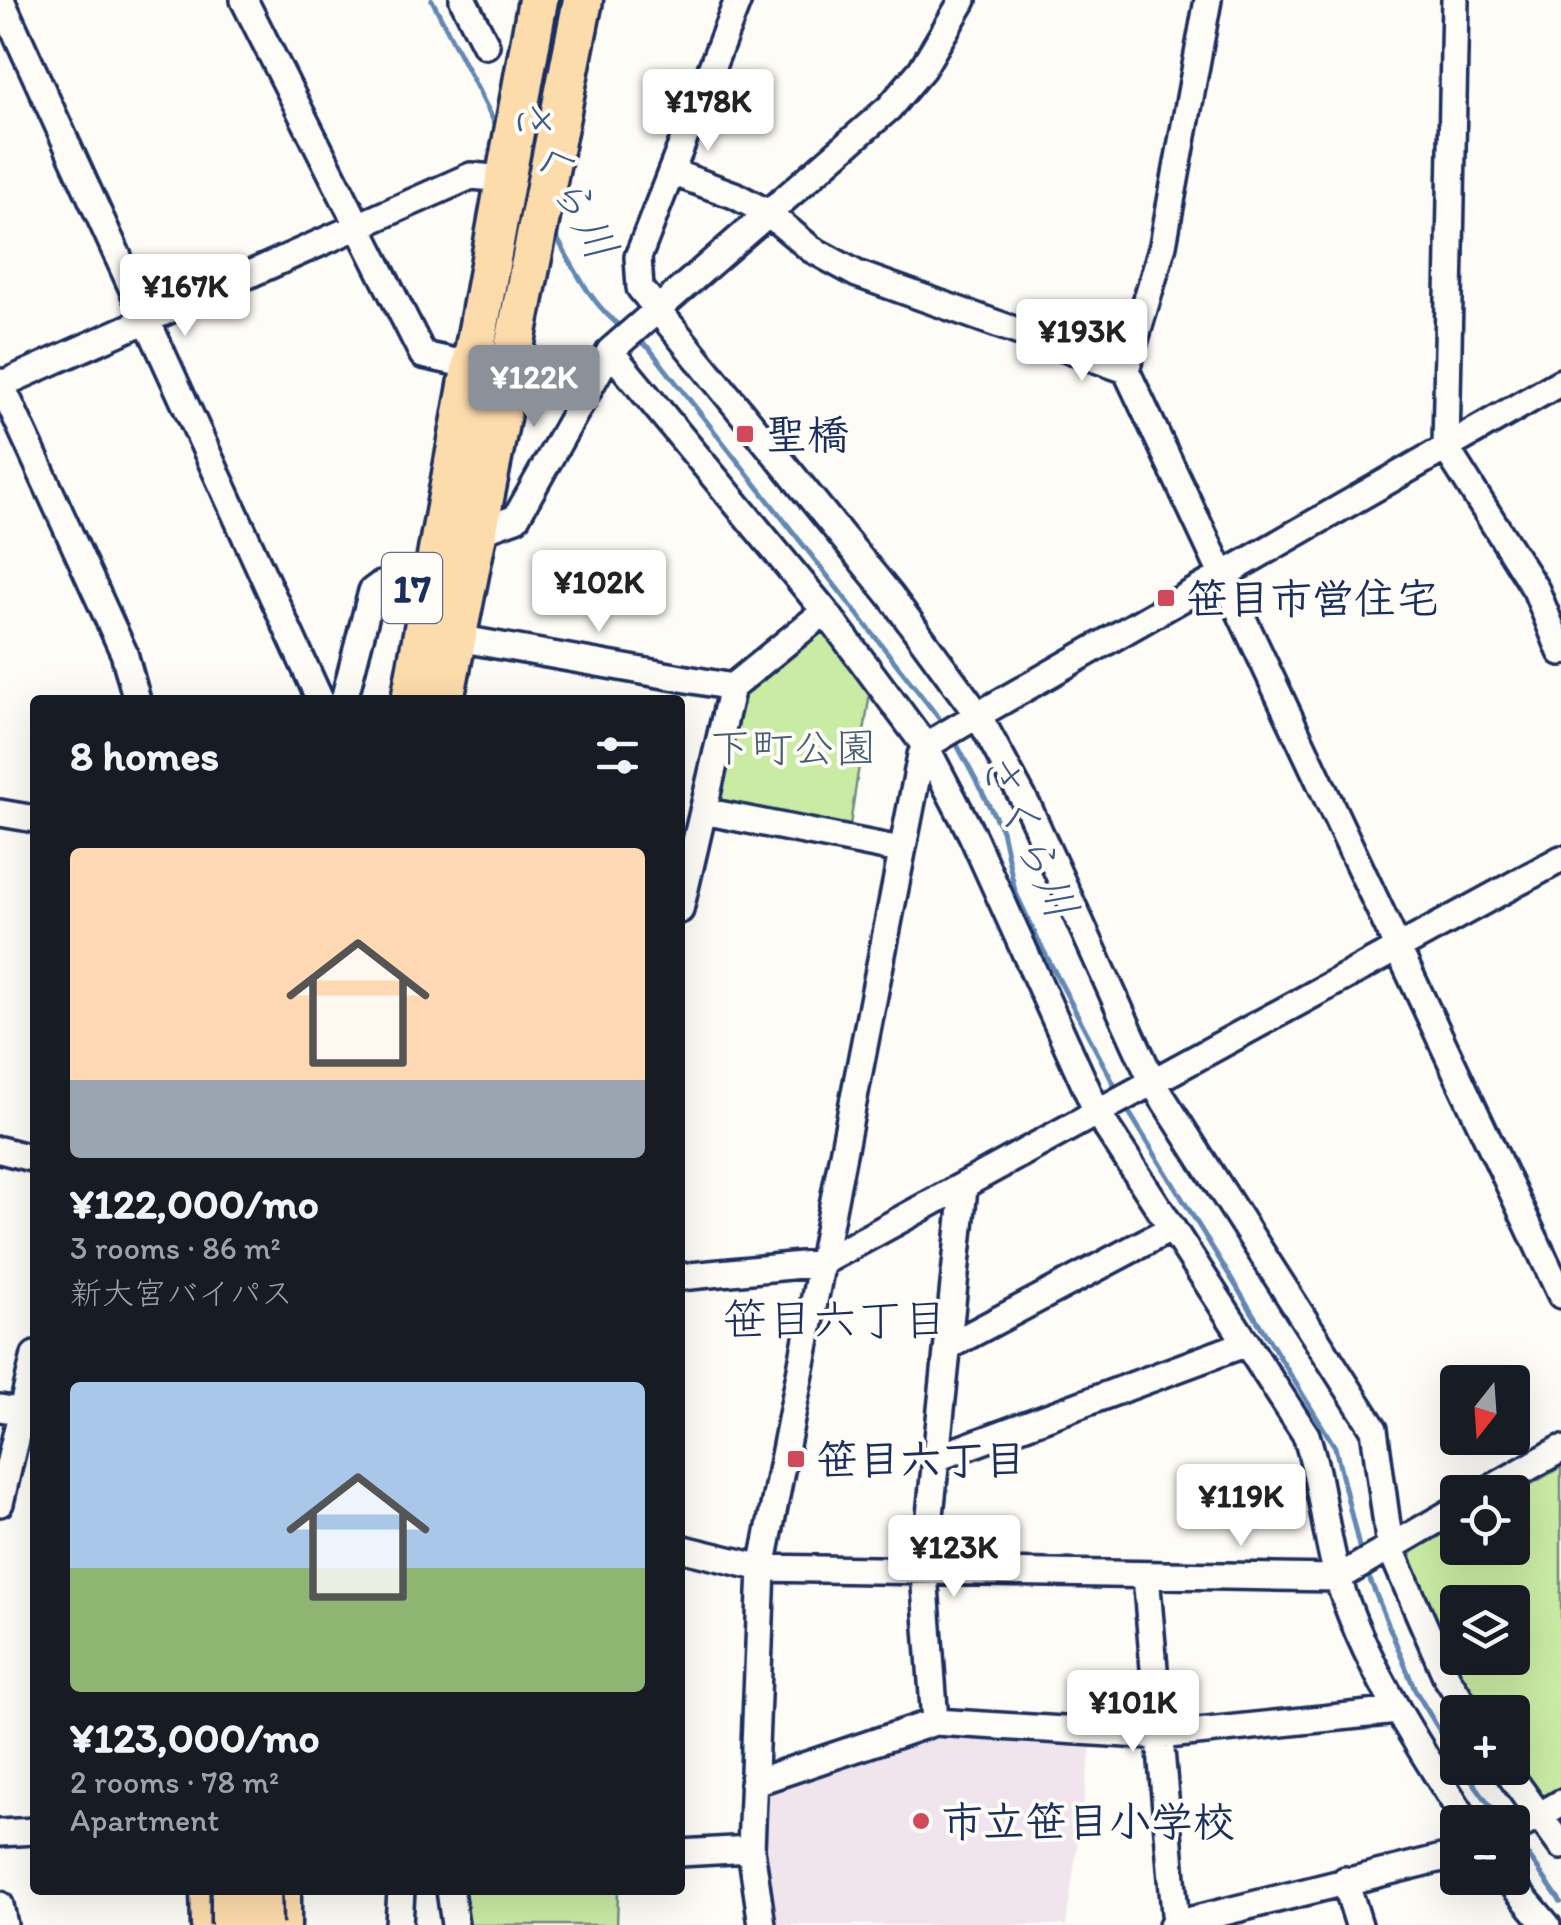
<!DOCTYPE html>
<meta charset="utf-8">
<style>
body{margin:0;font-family:Itim,"Klee One",sans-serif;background:#242831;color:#f1f3f6;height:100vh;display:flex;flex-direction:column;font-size:38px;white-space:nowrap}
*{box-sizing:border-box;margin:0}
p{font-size:32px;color:#9ea1a6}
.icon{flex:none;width:55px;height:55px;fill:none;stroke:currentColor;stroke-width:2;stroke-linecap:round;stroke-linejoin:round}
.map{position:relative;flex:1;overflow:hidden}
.side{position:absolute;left:30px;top:695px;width:655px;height:1200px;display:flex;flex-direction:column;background:#171b24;border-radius:10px;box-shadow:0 10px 40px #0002}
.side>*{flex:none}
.needle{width:65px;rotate:197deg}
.tools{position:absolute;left:1440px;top:1365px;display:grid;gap:20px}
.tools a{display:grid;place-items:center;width:90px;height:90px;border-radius:10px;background:#171b24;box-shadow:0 10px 40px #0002;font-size:50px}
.price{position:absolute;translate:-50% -85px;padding:0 22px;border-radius:10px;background:#fff;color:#222;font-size:32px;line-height:65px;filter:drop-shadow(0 2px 5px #0008)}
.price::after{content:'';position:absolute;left:50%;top:60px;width:30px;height:22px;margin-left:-15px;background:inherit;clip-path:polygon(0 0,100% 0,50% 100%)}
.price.active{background:#8c9099;color:#fff}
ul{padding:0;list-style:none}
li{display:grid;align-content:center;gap:20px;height:530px;padding:0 40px}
li span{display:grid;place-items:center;height:310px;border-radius:10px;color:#555}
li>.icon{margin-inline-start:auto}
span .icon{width:180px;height:180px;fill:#fffc;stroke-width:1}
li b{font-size:42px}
h2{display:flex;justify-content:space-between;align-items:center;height:120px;padding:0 40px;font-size:42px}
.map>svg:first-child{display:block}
.built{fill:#f1e5ed}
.green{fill:#caeba4;stroke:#728d81;stroke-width:2.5;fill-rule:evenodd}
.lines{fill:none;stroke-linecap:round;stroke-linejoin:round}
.stream{stroke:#6288b4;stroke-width:5}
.minor-casing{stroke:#1b2f5e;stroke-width:32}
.highway-casing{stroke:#1b2f5e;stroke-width:45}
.minor{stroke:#fdfcf7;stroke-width:25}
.highway{stroke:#fddcac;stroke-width:38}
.highway-bridge-casing{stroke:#1b2f5e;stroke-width:45;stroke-linecap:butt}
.highway-bridge{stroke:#fddcac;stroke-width:38}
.poi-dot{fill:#d1495b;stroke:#fdfcf7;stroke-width:4}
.labels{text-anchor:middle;stroke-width:8;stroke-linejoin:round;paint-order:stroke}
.shield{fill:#fdfcf7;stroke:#5f6c8c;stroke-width:2.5}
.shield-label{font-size:40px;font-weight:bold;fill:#1b2f5e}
.poi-label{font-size:42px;font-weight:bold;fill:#1b2f5e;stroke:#fdfcf7;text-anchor:start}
.park-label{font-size:42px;fill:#475e70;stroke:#fdfcf7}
.water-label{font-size:45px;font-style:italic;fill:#3e5b89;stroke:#fdfcf7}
.neighbourhood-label{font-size:45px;fill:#1b2f5e;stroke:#fdfcf7}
</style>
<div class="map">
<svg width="1561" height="1925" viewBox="0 0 1561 1925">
<rect width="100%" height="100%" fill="#fdfcf7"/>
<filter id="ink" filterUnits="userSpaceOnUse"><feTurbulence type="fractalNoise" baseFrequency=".01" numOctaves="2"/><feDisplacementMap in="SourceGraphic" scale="20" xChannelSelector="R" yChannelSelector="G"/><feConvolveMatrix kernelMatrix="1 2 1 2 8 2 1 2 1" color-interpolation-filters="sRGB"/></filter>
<g filter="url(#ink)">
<path class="built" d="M 935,1729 L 1092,1740 L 1066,1925 L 773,1925 L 761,1850 L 762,1792 Z"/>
<path class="green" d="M 827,619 L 872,679 L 849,832 L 710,804 L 736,690 Z
M 1561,1467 L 1561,1788 L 1545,1797 L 1535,1796 L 1513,1763 L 1512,1712 L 1479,1712 L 1457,1680 L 1407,1569 L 1411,1553 L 1457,1526 L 1458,1548 L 1512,1548 L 1513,1495 ZM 1458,1602 L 1512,1602 L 1512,1658 L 1458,1658 Z
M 462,1890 L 618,1890 L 617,1925 L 465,1925 Z"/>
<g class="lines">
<path class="stream" d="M 432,0 L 498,129
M 553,231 C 573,266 591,306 625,330
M 638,340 L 649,348 L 945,726
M 954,739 L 1002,830 L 1015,891 L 1038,940 L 1117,1090
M 1124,1104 L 1335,1447 L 1361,1555
M 1366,1570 L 1415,1690 L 1458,1761
M 1463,1768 L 1502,1822
M 1517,1839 L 1561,1902"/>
<defs>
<path id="minor" d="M 1,0 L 320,700
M 244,0 L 423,355 L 460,363
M 463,0 L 486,45
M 738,0 L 638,257 L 640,288 L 890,595 L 978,715 L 1029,809 L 1153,1083 L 1374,1429 L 1390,1547 L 1447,1678 L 1469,1712
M 1455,0 L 1446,448 L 1536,590 L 1561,652
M 671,172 L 734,195 L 768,213 L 811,249 L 857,274 L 1126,370 L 1163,245 L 1208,0
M 610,351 L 825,611 L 926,747 L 972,835 L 1098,1114 L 1306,1435 C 1322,1482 1324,1531 1338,1578 C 1364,1664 1419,1747 1467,1822
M 1126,370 L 1561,1295
M 0,382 L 124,653 L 137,700
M 0,385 L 471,176 L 494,178
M 477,532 L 516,518 L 610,351 L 889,108 L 922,69 L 963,0
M 457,638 L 732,687
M 344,700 L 372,591 L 380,585 L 411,593
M 703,811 L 900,850
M 0,813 L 35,819
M 680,910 L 732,687 L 825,611
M 0,1150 L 35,1159
M 680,1277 L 821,1263 L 1561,859
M 949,1346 L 1172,1228
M 0,1408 L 35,1414
M 939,1457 L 1247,1343
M 1485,1492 L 1561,1449
M 0,1503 L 35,1355
M 680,1548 L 762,1568 L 1338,1578 L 1458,1508
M 1146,1575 L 1176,1925
M 935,1722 L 924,1573 L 964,1188
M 1505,1768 L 1561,1846
M 753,1783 L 935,1722 L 1159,1736 L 1397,1711
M 1512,1831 L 1561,1803
M 0,1833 L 35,1831
M 680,1853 L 751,1849
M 1507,1878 L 1547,1925
M 1345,1880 L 1359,1925
M 450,1890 L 455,1925
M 0,1905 L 4,1925
M 399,1925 L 401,1890
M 762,1925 L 751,1849 L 762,1568 L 921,755 L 929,744 L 978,715 L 1561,382
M 1172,1925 L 1458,1854"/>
<path id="highway" d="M 411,700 L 538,0
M 444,700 L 583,0
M 210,1890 L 211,1925
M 281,1890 L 281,1925"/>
</defs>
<use href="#minor" class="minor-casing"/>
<use href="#highway" class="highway-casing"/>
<use href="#minor" class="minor"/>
<use href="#highway" class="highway"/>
<defs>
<path id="highway-bridge" d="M 231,1890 L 231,1925
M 261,1890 L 262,1925"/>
</defs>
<use href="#highway-bridge" class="highway-bridge-casing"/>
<use href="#highway-bridge" class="highway-bridge"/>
</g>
</g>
<g class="poi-dot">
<rect x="735" y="424" width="20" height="20" rx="5"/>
<rect x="1156" y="588" width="20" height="20" rx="5"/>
<rect x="786" y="1449" width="20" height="20" rx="5"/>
<circle cx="921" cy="1821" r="10"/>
</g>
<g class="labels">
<rect class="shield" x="382" y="553" width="60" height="70" rx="8"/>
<g class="shield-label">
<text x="412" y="602">17</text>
</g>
<g class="poi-label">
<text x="765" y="449">聖橋</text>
<text x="1186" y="613">笹目市営住宅</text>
<text x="816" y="1474">笹目六丁目</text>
<text x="941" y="1836">市立笹目小学校</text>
</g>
<g class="park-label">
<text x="793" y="762">下町公園</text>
</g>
<g class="water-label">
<text transform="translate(564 177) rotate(62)" y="16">さくら川</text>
<text transform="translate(1029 834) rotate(66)" y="16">さくら川</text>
</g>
<g class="neighbourhood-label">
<text x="835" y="1335">笹目六丁目</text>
</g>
</g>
</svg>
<div class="tools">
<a><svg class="needle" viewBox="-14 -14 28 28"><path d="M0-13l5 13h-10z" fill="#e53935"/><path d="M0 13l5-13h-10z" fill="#9ea1a6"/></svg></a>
<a><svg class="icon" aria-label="locate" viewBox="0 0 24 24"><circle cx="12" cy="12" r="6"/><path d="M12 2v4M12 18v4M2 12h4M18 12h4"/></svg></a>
<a><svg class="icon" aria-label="layers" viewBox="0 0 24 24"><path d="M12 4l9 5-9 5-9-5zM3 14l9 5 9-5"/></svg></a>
<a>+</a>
<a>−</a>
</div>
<b class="price" style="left:708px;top:154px">¥178K</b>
<b class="price" style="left:185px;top:339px">¥167K</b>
<b class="price" style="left:1082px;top:384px">¥193K</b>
<b class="price active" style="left:534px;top:430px">¥122K</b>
<b class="price" style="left:599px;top:635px">¥102K</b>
<b class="price" style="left:1241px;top:1549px">¥119K</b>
<b class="price" style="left:954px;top:1600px">¥123K</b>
<b class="price" style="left:1133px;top:1755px">¥101K</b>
<section class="side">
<h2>8 homes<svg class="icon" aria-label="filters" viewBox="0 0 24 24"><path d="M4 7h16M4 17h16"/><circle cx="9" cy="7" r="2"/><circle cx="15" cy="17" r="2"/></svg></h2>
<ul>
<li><span style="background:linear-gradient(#ffd9b3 75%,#9aa5b1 0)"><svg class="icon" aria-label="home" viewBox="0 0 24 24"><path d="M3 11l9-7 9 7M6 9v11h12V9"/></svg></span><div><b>¥122,000/mo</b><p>3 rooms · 86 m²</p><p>新大宮バイパス</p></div></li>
<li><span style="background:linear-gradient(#a9c7e8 60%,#8fb573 0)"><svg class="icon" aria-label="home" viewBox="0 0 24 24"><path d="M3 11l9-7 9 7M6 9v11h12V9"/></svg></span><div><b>¥123,000/mo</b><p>2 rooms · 78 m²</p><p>Apartment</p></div></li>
</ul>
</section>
</div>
